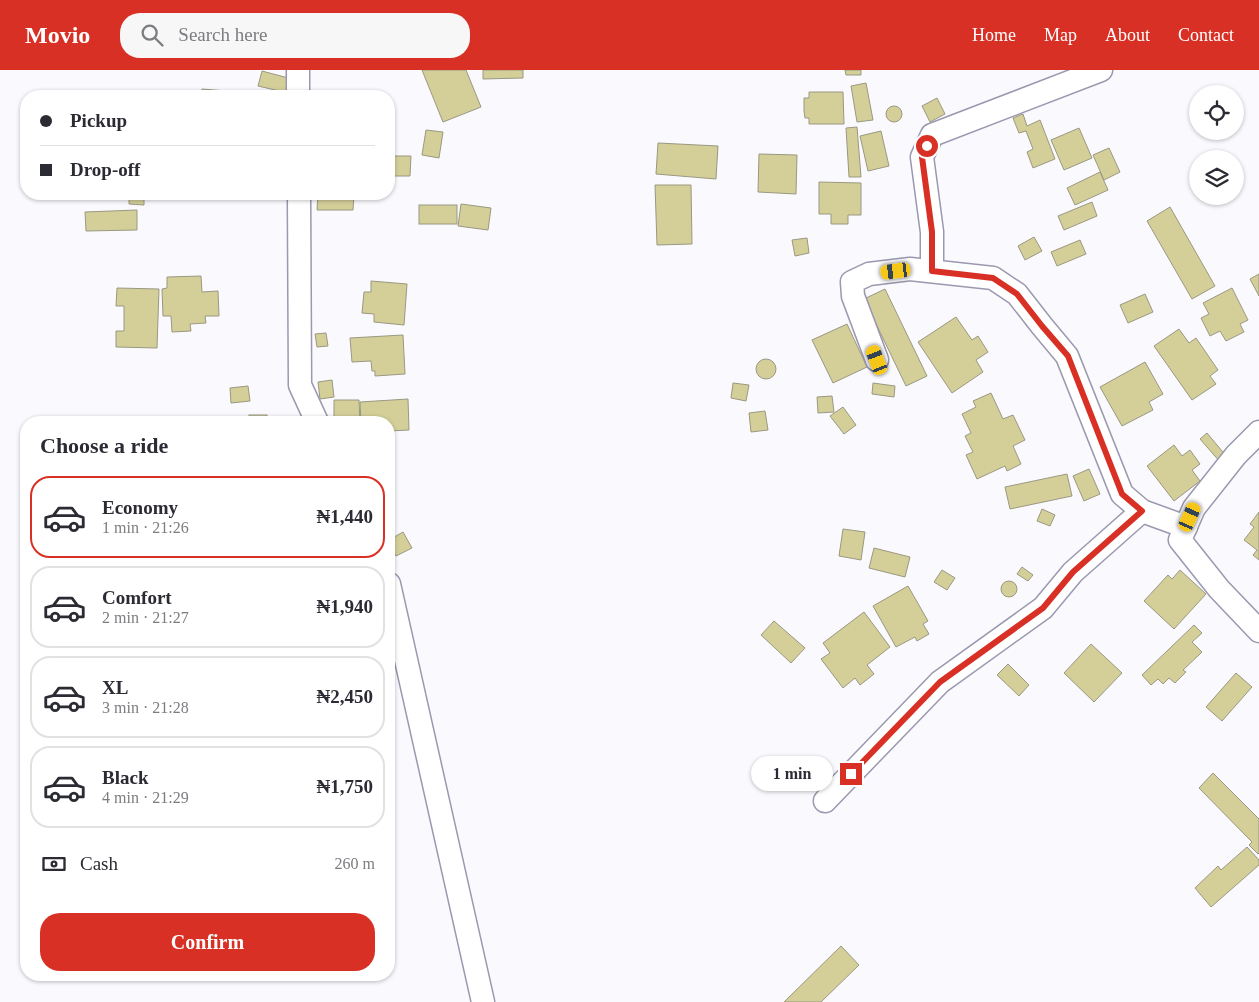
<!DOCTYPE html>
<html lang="en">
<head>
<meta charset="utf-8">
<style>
  :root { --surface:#fff; --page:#f7f7f7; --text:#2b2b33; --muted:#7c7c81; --line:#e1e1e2; --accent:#d93025 }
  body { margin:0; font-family:"Times New Roman",serif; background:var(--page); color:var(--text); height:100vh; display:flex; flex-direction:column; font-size:19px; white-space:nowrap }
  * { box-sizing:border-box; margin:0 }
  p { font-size:16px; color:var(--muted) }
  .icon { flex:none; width:28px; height:28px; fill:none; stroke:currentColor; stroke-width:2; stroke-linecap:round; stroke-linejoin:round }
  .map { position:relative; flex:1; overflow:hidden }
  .sheet { position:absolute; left:20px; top:346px; width:375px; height:565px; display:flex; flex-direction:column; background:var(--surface); border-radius:20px; box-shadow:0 1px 4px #0004 }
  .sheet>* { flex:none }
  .banner { position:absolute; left:20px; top:20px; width:375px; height:110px; border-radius:20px; box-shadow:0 1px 4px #0004; display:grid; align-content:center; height:110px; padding:0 20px; background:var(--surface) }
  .fabs { position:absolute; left:1189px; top:15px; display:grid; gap:10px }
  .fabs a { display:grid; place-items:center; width:55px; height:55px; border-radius:50%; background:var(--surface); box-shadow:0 1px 4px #0004; font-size:25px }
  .end { position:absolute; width:22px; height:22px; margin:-11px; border:6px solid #d93025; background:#fff; box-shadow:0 0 0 2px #fff }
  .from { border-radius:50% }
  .bubble { position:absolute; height:35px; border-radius:18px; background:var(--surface); box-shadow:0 1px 4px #0004; font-size:16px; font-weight:700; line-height:35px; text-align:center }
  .car { position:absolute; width:15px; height:30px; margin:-15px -8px; border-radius:6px; box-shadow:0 0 4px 1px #0007; background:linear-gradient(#f5c518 24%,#345 0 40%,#f5c518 0 76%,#345 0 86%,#f5c518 0) }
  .banner b { display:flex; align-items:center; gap:18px; height:48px; font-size:19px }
  .banner b+b { border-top:1px solid var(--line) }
  .banner i { width:12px; height:12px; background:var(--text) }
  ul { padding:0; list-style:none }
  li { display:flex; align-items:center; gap:15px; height:82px; margin:0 10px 8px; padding:0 10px; border:2px solid var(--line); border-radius:20px }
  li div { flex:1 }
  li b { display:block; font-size:19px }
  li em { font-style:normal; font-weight:700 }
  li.active { border-color:var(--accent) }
  li>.icon { width:45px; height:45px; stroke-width:1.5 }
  h2 { padding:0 20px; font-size:22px; line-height:60px }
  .pay { display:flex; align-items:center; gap:12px; height:55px; padding:0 20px; font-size:19px }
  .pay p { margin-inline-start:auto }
  .primary-button { display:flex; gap:10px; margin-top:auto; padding:10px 20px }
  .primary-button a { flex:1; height:58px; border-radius:20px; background:var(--accent); color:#fff; font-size:20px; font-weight:700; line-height:58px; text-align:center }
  header { display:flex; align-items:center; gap:30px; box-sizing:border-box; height:70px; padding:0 25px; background:var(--accent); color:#fff }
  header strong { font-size:24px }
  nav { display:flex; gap:28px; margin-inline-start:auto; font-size:18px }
  .search { width:350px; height:45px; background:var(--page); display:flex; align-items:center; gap:12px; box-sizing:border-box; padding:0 18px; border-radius:20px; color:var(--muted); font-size:19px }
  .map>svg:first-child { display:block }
</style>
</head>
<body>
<header>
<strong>Movio</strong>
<div class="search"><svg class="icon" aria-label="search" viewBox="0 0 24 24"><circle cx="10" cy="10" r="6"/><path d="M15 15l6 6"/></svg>Search here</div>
<nav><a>Home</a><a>Map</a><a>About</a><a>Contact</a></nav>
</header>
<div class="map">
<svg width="1259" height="932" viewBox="0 0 1259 932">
  <rect width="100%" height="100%" fill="#faf9fe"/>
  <g fill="#d4cf99" stroke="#9a9881">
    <path d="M422,0h44l15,37 -38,15z"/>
    <path d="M483,0h40v8l-40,1z"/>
    <path d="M845,0h16v5h-15z"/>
    <path d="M262,1l30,8 -4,14 -30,-7z"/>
    <path d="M866,13l7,37 -16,2 -6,-36z"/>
    <path d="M202,19l37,3 -1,4h-37z"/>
    <path d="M809,22h34l1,32h-35v-6h-4l-1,-7v-13h5z"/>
    <path d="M937,28l8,16 -15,8 -8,-16z"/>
    <circle cx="894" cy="44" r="8"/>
    <path d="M1023,44l4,12 13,-6 15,39 -22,9 -6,-16 6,-3 -7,-18 -7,2 -6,-15z"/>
    <path d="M857,57l4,50h-12l-3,-49z"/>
    <path d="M1079,58l13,30 -28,12 -13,-30z"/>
    <path d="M426,60l17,2 -4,26 -17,-3z"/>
    <path d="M881,61l8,35 -21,5 -8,-35z"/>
    <path d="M658,73l60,3 -2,33 -60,-5z"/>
    <path d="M1109,78l11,24 -16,8 -11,-25z"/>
    <path d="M759,84l38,1 -1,39 -38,-2z"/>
    <path d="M389,86h22l-1,20h-21z"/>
    <path d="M1100,102l8,18 -33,15 -8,-17z"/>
    <path d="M819,112l42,1v32h-13v9h-17v-10h-12z"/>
    <path d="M655,115h36l1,59 -35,1z"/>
    <path d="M129,124h15v11l-15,-1z"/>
    <path d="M318,124h36l-1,16h-36z"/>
    <path d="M1092,132l5,14 -33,14 -6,-14z"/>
    <path d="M461,134l30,4 -3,22 -30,-4z"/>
    <rect x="419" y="135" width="38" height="19"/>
    <path d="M1170,137l45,79 -23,13 -45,-78z"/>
    <path d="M137,140v20l-51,1 -1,-19z"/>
    <path d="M1034,167l8,14 -17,9 -7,-14z"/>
    <path d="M807,168l2,15 -14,3 -3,-16z"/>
    <path d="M1080,170l6,14 -29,12 -6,-14z"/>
    <path d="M1259,204v22l-9,-17z"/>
    <path d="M201,206l1,16 16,-1 1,25h-14l1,7 -16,1 1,7 -19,1 -1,-16h-8l-1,-27 5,-1v-11z"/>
    <path d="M371,211l36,3 -3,41 -30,-3v-8l-12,-1 2,-21h7z"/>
    <path d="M117,218l42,1 -2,59 -41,-1v-16h8v-25h-8z"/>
    <path d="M1232,218l16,32 -8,4 4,8 -18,9 -6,-10 -10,5 -9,-18 8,-4 -6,-11z"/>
    <path d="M885,219l42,87 -21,10 -42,-87z"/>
    <path d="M1145,224l8,18 -25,11 -8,-18z"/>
    <path d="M956,247l16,23 6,-4 10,16 -12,8 7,12 -31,21 -34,-51z"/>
    <path d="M847,254l20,43 -34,16 -21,-43z"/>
    <path d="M1179,259l10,14 7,-5 22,32 -8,6 6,8 -24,16 -38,-54z"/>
    <path d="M326,263l2,13 -11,1 -2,-13z"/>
    <path d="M403,265l2,39 -30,2v-5h-3l-1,-10 -19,1 -2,-24z"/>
    <circle cx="766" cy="299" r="10"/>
    <path d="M1145,292l18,32 -14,8 4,8 -31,16 -22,-39z"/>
    <path d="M332,310l2,17 -14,2 -2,-17z"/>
    <path d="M733,313l16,2 -3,16 -15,-3z"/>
    <path d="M873,313l22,3 -1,11 -22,-3z"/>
    <path d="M248,316l2,15 -19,2 -1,-15z"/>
    <path d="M991,323l12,26 10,-4 12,25 -12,6 8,18 -14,7 -2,-5 -28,13 -11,-24 7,-3 -8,-16 6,-3 -9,-19 14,-7 -3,-6z"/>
    <path d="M832,326l2,16 -16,1 -1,-16z"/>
    <path d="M408,329l1,31 -20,1v-9h-28l-1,-20z"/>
    <path d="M334,330h25l1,22h-26z"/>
    <path d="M843,337l13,18 -12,9 -14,-18z"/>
    <path d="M765,341l3,19 -17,2 -2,-19z"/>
    <rect x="249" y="345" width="18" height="7"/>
    <path d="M1207,363l20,24 -6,6 -21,-24z"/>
    <path d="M1174,375l8,11 8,-6 10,14 -8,6 8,11 -26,20 -27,-35z"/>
    <path d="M1089,399l11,25 -16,7 -11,-25z"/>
    <path d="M1067,404l5,22 -62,13 -5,-22z"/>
    <path d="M1042,439l13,6 -5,11 -13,-5z"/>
    <path d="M1259,442v48l-6,-5 4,-5 -13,-10 10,-13 -4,-3z"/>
    <path d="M843,459l22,3 -4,28 -22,-4z"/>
    <path d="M403,462l9,16 -16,8 -7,-13v-3z"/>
    <path d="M874,478l36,9 -5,20 -36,-9z"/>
    <path d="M1022,497l11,8 -5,6 -11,-7z"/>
    <path d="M942,500l13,8 -8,12 -13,-8z"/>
    <path d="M1180,500l26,24 -32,35 -30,-28 24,-26 4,4z"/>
    <circle cx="1009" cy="519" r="8"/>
    <path d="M908,516l20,35 -5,3 6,10 -12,7 -2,-4 -19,10 -23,-41z"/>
    <path d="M864,542l26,35 -23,18 7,9 -14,11 -5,-7 -12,10 -22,-29 9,-6 -7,-10z"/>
    <path d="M774,551l31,27 -14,15 -30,-28z"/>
    <path d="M1194,555l8,8 -10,9 10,10 -19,18 3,2 -11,11 -6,-5 -6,6 -5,-5 -7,6 -9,-10z"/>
    <path d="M1091,574l31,29 -28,29 -30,-29z"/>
    <path d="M1008,594l21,21 -10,11 -22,-21z"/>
    <path d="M1236,603l16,14 -30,34 -16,-14z"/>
    <path d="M1213,703l46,46v34l-1,1 -9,-9 3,-3 -53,-54z"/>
    <path d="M1247,777l12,13v5l-48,42 -16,-19 23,-22 3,4z"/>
    <path d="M841,876l18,19 -38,37h-37z"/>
  </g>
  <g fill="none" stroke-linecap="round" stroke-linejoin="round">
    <g stroke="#9b98af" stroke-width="25">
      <g id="street">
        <path d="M298,0v26"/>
        <path d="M299,124l1,191 17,37"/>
        <path d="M932,201v-39l-10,-75 10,-22 169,-65"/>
        <path d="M877,290l-24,-64 -1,-14 17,-8 41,-5 83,9 24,16 25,32 25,30 55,138 20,17 44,16"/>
        <path d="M1259,362l-23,23 -42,53 -14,32 39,49 40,42"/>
        <path d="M389,514l94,418"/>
        <path d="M825,731l115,-119 103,-74 30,-36 69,-61"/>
      </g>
    </g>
    <use href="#street" stroke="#fff" stroke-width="22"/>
  </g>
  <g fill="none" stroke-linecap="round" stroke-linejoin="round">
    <path stroke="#d93025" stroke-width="6" d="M851,704l89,-92 103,-74 30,-36 69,-61 -20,-17 -54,-138 -26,-30 -25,-32 -24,-16 -61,-7v-39l-10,-75 5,-11"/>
  </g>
</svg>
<div class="fabs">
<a><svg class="icon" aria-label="locate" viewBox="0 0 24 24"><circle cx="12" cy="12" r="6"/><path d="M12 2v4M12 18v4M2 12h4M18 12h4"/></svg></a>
<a><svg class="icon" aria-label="layers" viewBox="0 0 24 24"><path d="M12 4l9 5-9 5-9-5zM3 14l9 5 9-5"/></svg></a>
</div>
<i class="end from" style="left:927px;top:76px"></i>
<i class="end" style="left:851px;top:704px"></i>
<div class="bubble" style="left:751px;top:686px;width:82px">1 min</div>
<i class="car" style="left:896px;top:201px;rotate:263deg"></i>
<i class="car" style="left:877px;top:290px;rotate:339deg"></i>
<i class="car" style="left:1190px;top:447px;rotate:24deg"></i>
<div class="banner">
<b><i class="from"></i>Pickup</b>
<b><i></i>Drop-off</b>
</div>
<section class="sheet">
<h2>Choose a ride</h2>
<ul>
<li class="active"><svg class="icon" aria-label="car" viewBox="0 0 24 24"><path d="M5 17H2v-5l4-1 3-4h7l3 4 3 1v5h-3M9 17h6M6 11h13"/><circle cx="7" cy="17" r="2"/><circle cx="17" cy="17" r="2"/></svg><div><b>Economy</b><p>1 min · 21:26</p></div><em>₦1,440</em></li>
<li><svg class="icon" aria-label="car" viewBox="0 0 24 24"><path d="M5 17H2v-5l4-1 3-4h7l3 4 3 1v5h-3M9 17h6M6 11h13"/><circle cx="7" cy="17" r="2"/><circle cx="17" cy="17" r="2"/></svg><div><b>Comfort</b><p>2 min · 21:27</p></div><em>₦1,940</em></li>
<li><svg class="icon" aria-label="car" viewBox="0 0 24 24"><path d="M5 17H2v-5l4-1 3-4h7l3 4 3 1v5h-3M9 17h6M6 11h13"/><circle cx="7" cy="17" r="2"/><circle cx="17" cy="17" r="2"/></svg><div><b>XL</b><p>3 min · 21:28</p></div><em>₦2,450</em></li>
<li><svg class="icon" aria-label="car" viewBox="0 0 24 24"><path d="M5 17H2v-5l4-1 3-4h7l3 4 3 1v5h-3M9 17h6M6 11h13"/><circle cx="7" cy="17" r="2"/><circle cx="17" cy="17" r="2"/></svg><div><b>Black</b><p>4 min · 21:29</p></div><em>₦1,750</em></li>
</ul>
<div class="pay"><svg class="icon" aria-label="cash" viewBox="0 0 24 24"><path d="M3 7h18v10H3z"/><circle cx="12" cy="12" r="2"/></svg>Cash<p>260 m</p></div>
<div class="primary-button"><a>Confirm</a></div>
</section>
</div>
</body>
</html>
